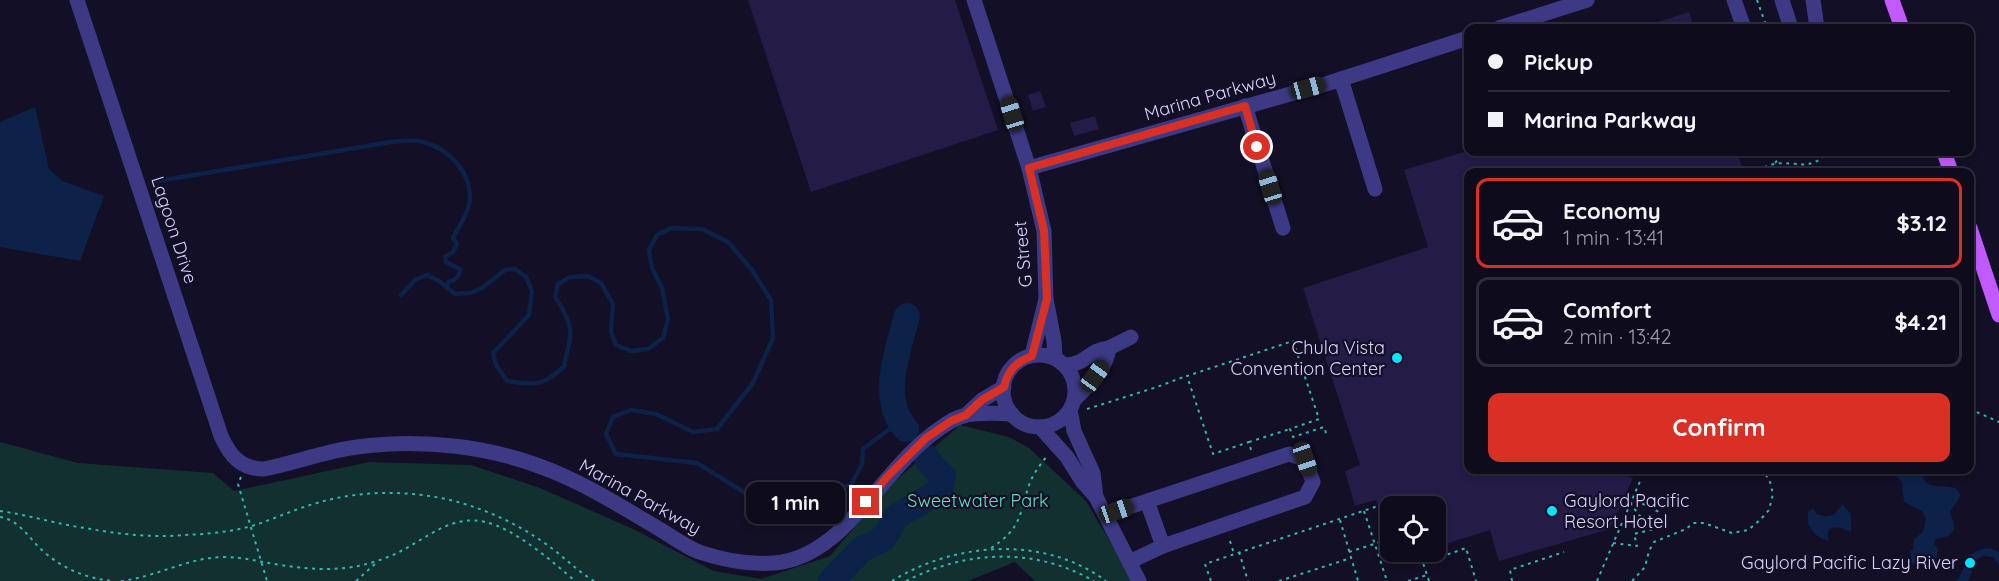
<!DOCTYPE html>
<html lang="en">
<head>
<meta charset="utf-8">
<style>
  :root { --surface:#0e0b1c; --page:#171425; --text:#f1f3f6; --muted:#9b9ba3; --line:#2e2b3b; --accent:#d93025 }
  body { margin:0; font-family:Quicksand,sans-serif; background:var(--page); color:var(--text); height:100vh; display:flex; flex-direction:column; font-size:22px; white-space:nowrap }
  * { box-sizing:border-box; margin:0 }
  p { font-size:20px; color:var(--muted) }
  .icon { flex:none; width:33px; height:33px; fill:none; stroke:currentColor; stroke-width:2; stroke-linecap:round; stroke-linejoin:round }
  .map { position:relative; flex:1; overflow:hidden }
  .details { position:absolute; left:1464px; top:168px; width:510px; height:306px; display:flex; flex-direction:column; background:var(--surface); border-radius:12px; box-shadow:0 3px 9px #0003,0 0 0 2px var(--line) }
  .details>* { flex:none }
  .banner { position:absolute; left:1464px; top:24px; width:510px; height:132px; border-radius:12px; box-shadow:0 3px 9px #0003,0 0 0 2px var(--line); display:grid; align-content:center; height:132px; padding:0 24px; background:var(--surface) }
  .fabs { position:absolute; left:1380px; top:496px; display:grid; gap:12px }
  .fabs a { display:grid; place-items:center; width:66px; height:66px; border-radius:12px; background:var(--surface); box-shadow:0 3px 9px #0003,0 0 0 2px var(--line); font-size:30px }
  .end { position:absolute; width:27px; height:27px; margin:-14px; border:8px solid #d93025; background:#fff; box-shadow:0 0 0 3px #fff }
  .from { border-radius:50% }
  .bubble { position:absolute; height:42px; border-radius:12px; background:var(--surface); box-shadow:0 3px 9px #0003,0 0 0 2px var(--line); font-size:20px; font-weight:700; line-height:42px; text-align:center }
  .car { position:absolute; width:18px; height:36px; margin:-18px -9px; border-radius:8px; box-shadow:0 0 4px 2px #0007; background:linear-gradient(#222 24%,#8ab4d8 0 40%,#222 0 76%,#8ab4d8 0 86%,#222 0) }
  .banner b { display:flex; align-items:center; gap:21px; height:57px; font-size:22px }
  .banner b+b { border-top:2px solid var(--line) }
  .banner i { width:15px; height:15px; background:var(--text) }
  ul { padding:10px 0 0; list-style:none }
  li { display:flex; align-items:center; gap:18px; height:90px; margin:0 12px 9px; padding:0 12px; border:3px solid var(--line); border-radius:12px }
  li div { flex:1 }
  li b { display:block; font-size:22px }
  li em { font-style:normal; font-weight:700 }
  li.active { border-color:var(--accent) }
  li>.icon { width:54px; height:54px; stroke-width:1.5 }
  .action { display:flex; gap:12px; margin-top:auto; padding:12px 24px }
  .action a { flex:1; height:69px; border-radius:12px; background:var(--accent); color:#fff; font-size:24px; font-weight:700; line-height:69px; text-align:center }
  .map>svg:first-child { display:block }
</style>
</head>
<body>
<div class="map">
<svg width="1999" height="581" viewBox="0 0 1999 581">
  <rect width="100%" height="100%" fill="#130f26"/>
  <path fill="#12302f" d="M960,425l49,12 20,11 57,53 48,80h-99l-20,-19 -47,19h-968v-139l78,21 135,10 21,18 135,-29 102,3 69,23 93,41 81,42 47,8 69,-23 59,-70z"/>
  <g fill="#0c2248">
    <path d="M35,107l14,62 13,12 42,15 -24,65 -80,-14v-125z"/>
    <path d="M1893,470h27c6,22 19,14 36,18l4,6c-1,8 -7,11 -10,18l4,12v6l-5,6 -13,3 -2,5 4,5 -3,17 -23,-2 -2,-13 3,-1 1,-11 9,-7 3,-13 -4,-8 -18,-9 -2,-19z"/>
    <path d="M1842,504l9,10v18c-10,-5 -28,-10 -22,9l-7,-2 -7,-5 -7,-10v-12l5,-4 4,6c13,5 19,1 25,-10z"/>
    <path d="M1990,548l9,4v13l-6,-8 -10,-1 -6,3 -9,22h-12l3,-3c9,-18 8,-28 31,-30z"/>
  </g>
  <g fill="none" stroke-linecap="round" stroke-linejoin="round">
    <g stroke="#0c2248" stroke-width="4.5">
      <path d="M152,182l239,-40c11,-1 21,-3 32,0 24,6 46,28 47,53 1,16 -11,30 -17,43l4,6 -4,8 -8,5 1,5 14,7c-1,7 -3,11 -10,12l-4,5"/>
      <path d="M401,295l14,-15 12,-5 12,6 16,13 15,-1 12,-5 23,-18 10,-1 11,8 6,14 -3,24 -36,38 3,12 11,16c30,4 33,6 57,-14 1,-9 5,-19 6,-29 2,-13 -7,-30 -15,-41l3,-13 12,-7 18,-1 13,7 12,21 -2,27 5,14 15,6 17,-2 15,-11 5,-19 -6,-31 -10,-20 -3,-18 8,-15 15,-7 30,1 26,13 24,28 19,30 2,38 -20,45 -36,46 -24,3 -37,-18 -25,-4 -18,7 -7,17 10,20 81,9 82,51 19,-1 15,-6 9,-14 29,-8 11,-21 1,-15 36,-27"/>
    </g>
    <g stroke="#0c2248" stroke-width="26">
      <path d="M906,429c-27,-29 -8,-80 1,-113"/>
      <path d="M831,581l31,-32 21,-10 14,-23 43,-25 3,-15 -10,-9 -7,-10"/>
    </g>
  </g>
  <g fill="#241b47">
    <path d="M748,0h207l43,130 -187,62z"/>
    <path d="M1689,12l5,16h-49v-2z"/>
    <path d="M1040,91l6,16 -13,4 -5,-16z"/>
    <path d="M1095,116l4,13 -25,7 -4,-13z"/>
    <path d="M1464,152h273l7,20h-276v298h143l22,8 -23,51 -111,32 -9,-31 -54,17v-40h-46l-1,30 -13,-37 -21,6 -10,-35 15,-6 -57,-177 125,-41 -24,-77z"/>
  </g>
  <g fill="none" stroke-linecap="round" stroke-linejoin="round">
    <g stroke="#2fb8b0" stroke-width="2" stroke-dasharray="3 4.5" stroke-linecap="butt">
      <path d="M1757,0l10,28"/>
      <path d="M1775,163l6,-7"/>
      <path d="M1750,172c8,-2 16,-6 24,-8 21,-4 35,9 54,-12"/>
      <path d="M1087,409l70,-22 29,-11"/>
      <path d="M1970,409l29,13"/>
      <path d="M1249,442l41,-13"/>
      <path d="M1251,450l-2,-8 -36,12 -26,-78 106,-35 26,78 -29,10 3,8 31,-10 3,9"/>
      <path d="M241,477l-3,7 29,97"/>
      <path d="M0,511c29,4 56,13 85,17 32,6 67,10 100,7 22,-1 45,-3 67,-9 22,-7 43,-17 65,-23 50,-15 108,-13 157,4 29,10 57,25 80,43 14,11 25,22 40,31"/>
      <path d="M1364,511l23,70"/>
      <path d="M0,517c20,3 30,23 44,35 20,17 43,27 70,29"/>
      <path d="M1340,520l18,61"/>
      <path d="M1230,541l4,13"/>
      <path d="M1613,543l24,3 -3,-12 20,-5 -15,-14 -8,-11 1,-3 11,3 18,9"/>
      <path d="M991,548c30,-19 28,-32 38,-63 4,-11 11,-20 18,-29"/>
      <path d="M1239,552l9,29"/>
      <path d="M1349,552l41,-13"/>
      <path d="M121,581c35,-4 66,-23 101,-24 23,0 37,5 59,8 25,4 52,6 77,1 14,-3 30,-8 43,-15 26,-13 51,-37 84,-29 29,6 68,40 90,59"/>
      <path d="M356,581l21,-19"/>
      <path d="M892,581c63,-39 152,-46 214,0"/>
      <path d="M906,581c61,-31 128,-34 188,0"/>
      <path d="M1211,581l-6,-17 173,-58"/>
      <path d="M1279,581l72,-23"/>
      <path d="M1408,581l19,-6"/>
      <path d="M1429,581l-6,-18 43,-15 10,33"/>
      <path d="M1512,581l-2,-11 54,-18"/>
      <path d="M1597,581l44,-102"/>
      <path d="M1632,581l13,-14 4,-16 5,-9 32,-13 7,-6h11l28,10 16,-3 12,-10 9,-10 4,-16 -3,-12 -7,-12"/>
    </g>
    <g stroke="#3d3a85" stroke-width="15">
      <path d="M77,0l144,436c9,20 20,33 43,33 31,-6 61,-18 93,-22 64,-9 135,-1 195,24 37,15 70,36 104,56 14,8 28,19 43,25 24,8 49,13 75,11 71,-5 108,-96 165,-134 8,-6 17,-12 28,-14 14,-3 30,-2 45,-1"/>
      <path d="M974,0l55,168 15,63 2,68"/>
      <path d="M1734,0l10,28"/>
      <path d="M1782,0l9,28"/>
      <path d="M1813,0l4,28"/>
      <path d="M1499,28l88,-28"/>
      <path d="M1341,79l34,110"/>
      <path d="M1245,106l38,122"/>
      <path d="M1029,168l300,-85 139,-45"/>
      <path d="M1109,348l22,-11"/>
      <path d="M1032,355l14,-56 8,42 1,17"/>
      <circle cx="1039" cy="391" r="36"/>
      <path d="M1065,365c21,0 23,-15 44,-17 -2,20 -20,37 -34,51"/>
      <path d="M1070,410l4,21 19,42 3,24"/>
      <path d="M966,415l16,-15 22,-13"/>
      <path d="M1040,427l27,30 15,24 14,16 43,84"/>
      <path d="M1147,501l16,45"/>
      <path d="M1105,515l184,-61 16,5 8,23 -8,15 -142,49 -34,16"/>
    </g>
    <g stroke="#c25bff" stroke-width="15">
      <path d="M1892,0l10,28"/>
      <path d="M1944,152l7,20"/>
      <path d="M1970,228l29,87"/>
    </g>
  </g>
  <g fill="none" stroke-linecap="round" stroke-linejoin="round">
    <path stroke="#d93025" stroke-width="8" d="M866,502l22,-26 38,-38 25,-17 15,-6 16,-15 22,-13c4,-17 12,-25 28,-31l15,-57 -3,-68 -15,-63 216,-62 12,41"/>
  </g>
  <g fill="#00e5ff" stroke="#130f26" stroke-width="2">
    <circle cx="1397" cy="358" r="6"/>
    <circle cx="1552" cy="511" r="6"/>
    <circle cx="1970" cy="563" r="6"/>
  </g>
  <g text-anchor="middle" stroke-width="4.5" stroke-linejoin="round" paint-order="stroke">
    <g font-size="18" fill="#d9d4ff" stroke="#130f26">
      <text transform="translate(1210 96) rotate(-16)" y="6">Marina Parkway</text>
      <text transform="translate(174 230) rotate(72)" y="6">Lagoon Drive</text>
      <text transform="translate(1023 254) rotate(-95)" y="6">G Street</text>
      <text transform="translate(640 497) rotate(29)" y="6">Marina Parkway</text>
    </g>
    <g font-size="18" fill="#d9d4ff" stroke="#130f26" text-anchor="end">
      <text x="1385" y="354">Chula Vista<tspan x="1385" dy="21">Convention Center</tspan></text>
      <text x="1564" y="507" text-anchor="start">Gaylord Pacific<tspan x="1564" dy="21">Resort Hotel</tspan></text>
      <text x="1958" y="569">Gaylord Pacific Lazy River</text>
    </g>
    <g font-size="18" fill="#5fe0c0" stroke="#130f26">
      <text x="978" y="507">Sweetwater Park</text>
    </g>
  </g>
</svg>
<div class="fabs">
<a><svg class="icon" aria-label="locate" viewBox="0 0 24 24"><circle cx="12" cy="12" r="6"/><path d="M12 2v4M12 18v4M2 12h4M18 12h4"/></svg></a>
</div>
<i class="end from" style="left:1257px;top:147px"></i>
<i class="end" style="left:866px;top:502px"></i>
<div class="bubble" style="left:746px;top:482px;width:99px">1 min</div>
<i class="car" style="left:1308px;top:88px;rotate:75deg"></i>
<i class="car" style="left:1012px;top:114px;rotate:343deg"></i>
<i class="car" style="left:1270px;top:187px;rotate:343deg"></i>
<i class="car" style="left:1095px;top:376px;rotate:36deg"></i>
<i class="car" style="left:1305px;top:459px;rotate:161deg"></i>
<i class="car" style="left:1116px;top:511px;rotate:71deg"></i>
<div class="banner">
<b><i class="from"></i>Pickup</b>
<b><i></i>Marina Parkway</b>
</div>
<section class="details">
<ul>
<li class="active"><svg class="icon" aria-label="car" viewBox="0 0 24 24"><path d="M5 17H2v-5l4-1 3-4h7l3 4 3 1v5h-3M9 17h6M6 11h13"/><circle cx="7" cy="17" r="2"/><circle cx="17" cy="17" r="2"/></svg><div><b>Economy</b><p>1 min · 13:41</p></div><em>$3.12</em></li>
<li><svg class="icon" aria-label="car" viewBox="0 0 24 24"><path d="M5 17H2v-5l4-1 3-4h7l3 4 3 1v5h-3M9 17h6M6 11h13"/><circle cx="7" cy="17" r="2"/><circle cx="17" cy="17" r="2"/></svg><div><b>Comfort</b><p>2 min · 13:42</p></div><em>$4.21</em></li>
</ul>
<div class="action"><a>Confirm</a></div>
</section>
</div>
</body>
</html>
